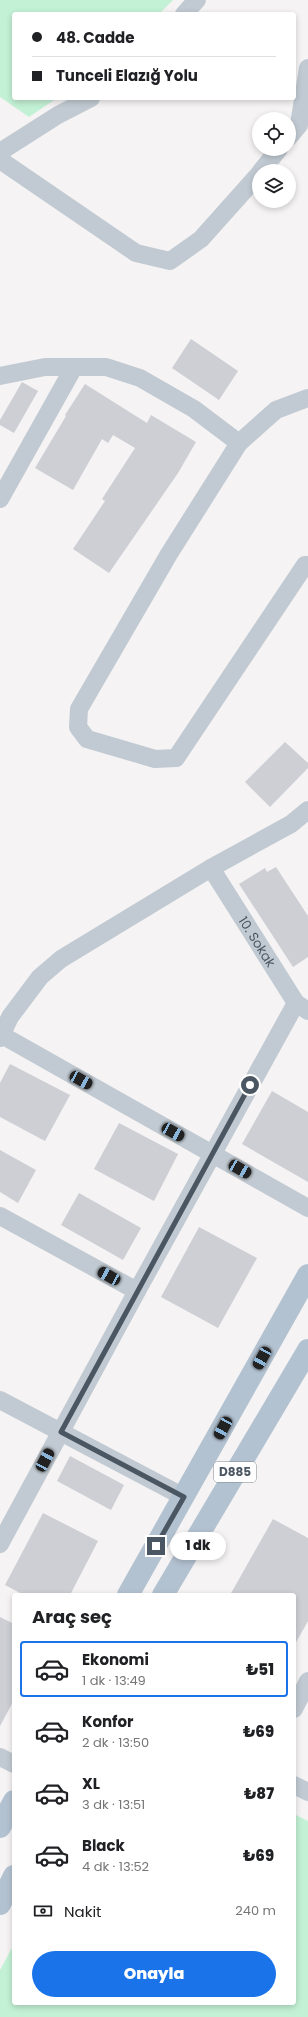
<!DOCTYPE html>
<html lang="tr">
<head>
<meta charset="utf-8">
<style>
  :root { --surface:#fff; --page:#f2f2f2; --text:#202124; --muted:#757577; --line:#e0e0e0; --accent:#1a73e8 }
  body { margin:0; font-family:Poppins,sans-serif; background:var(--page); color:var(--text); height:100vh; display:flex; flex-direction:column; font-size:15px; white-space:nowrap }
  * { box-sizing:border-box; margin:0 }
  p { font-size:13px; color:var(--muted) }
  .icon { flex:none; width:22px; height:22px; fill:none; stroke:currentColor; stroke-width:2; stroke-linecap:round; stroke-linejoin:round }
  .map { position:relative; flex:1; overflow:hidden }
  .side { position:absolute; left:12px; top:1593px; width:284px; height:412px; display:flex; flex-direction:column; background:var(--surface); border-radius:4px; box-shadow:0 2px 6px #0003 }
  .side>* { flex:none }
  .hud { position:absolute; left:12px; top:12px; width:284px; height:88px; border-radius:4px; box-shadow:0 2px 6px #0003; display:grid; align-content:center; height:88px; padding:0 20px; background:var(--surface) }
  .tools { position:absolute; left:252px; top:112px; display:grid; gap:8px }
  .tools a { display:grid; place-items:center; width:44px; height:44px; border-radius:50%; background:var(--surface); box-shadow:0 2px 6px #0003; font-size:20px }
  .end { position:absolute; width:18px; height:18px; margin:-9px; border:5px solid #4a5661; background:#fff; box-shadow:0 0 0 2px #fff }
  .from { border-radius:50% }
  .bubble { position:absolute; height:28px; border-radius:14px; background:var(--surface); box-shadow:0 2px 6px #0003; font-size:13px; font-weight:800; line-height:28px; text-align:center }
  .car { position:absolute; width:12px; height:24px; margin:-12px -6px; border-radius:5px; box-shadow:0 0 3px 1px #0007; background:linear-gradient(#222 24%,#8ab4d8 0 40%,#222 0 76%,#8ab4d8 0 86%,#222 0) }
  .hud b { display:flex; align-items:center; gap:14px; height:38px; font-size:15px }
  .hud b+b { border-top:1px solid var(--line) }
  .hud i { width:10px; height:10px; background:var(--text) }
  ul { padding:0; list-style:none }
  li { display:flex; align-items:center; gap:12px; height:56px; margin:0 8px 6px; padding:0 12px; border:2px solid transparent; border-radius:4px }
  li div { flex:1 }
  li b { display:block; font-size:15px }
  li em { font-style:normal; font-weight:800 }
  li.current { border-color:var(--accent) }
  li>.icon { width:36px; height:36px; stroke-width:1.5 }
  h2 { padding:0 20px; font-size:18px; line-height:48px }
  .pay { display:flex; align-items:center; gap:10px; height:44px; padding:0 20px; font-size:15px }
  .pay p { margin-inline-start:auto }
  .action { display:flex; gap:8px; margin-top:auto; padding:8px 20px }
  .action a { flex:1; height:46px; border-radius:24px; background:var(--accent); color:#fff; font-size:16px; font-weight:800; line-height:46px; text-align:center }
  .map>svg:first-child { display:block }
</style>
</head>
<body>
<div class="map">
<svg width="308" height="2017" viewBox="0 0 308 2017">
  <rect width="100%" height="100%" fill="#f5f3f3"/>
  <g fill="#c3f1d5">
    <path d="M0,0h173l-14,14h-145v84h43l-28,19 -29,-20z"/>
    <path d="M294,1814l14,7v196h-308v-47l14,-26v59h280z"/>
  </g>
  <g fill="#cdcfd5">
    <path d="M191,339l47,32 -19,29 -47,-32z"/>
    <path d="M22,382l16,9 -24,42 -14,-8v-5z"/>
    <path d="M85,384l62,39 4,-8 45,27 -18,31 -69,100 -36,-24 32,-48 -3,-2 33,-51 -22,-13 -5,8 -6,-4 -29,51 -38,-22 31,-52 -1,-1z"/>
    <path d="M285,742l23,21v5l-38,39 -25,-25z"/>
    <path d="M276,867l32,49v41l-15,10 -54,-83 26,-16 2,4z"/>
    <path d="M10,1064l60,31 -25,46 -45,-24v-34z"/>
    <path d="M272,1091l36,21v70l-66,-38z"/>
    <path d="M119,1123l59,31 -24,47 -60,-32z"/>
    <path d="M0,1150l36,20 -18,33 -18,-11z"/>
    <path d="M79,1193l62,35 -18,32 -62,-35z"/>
    <path d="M199,1227l58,31 -39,70 -57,-31z"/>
    <path d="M70,1456l54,29 -13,25 -54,-29z"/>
    <path d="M43,1513l55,28 -28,54h-46l-19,-10z"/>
    <path d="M273,1519l35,19v83l-14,25v-51h-64z"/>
    <path d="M0,1617l14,7v76l-14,26z"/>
  </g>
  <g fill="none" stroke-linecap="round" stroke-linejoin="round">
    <g stroke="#c1cad2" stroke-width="18">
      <path d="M184,14l13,-14"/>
      <path d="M289,137l10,-12 9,-57"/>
      <path d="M0,152l58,-37 33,-17"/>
      <path d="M0,160l136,93 34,8 31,-22 58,-65"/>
      <path d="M261,171l18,-22"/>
      <path d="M0,376l45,-9h61l34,11 54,31 45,34"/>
      <path d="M308,398l-32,12 -37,33 -70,111 -90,155 -1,18 9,12 68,20 21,-1 129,-193h3"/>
      <path d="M0,499l74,-132"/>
      <path id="s1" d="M211,868l85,135 12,8"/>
      <path d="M0,1034l308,174"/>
      <path d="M0,1038l10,-21 30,-40 21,-18 150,-91 80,-44 17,-14"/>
      <path d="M0,1216l137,75"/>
      <path d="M0,1400l184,97"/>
      <path d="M0,1544l137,-253 159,-288"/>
      <path d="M294,1709l14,-28"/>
      <path d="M0,1757l14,7"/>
      <path d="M294,1785l14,7"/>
    </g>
    <g stroke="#b3c2d1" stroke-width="22">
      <path d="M128,1595l180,-320"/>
      <path d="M163,1595l145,-245"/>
      <path d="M0,1827l14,-26"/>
      <path d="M0,1904l14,-28"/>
    </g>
  </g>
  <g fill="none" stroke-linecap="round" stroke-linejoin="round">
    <path stroke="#4a5661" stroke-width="5" d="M156,1546l28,-49 -123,-65 189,-347"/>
  </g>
  <g text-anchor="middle" stroke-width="3" stroke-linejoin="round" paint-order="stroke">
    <rect fill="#fff" stroke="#808990" stroke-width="1" x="214" y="1462" width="42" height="20" rx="3"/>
    <g font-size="12" font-weight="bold" fill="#4a5661">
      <text x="235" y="1476">D885</text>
    </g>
    <g font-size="13" fill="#4a5661" stroke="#fff">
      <text dy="5" stroke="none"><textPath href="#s1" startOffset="87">10. Sokak</textPath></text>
    </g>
  </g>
</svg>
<div class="tools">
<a><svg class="icon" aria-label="locate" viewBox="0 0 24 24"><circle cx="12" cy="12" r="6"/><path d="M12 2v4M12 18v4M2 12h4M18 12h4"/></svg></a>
<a><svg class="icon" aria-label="layers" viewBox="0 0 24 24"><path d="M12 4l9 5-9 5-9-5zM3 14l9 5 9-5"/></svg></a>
</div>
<i class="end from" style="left:250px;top:1085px"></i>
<i class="end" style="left:156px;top:1546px"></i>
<div class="bubble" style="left:170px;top:1532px;width:56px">1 dk</div>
<i class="car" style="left:81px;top:1080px;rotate:119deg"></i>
<i class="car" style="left:173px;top:1132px;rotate:119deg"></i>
<i class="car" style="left:240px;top:1169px;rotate:120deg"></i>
<i class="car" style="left:109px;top:1276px;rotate:299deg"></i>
<i class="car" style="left:262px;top:1358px;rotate:209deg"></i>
<i class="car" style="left:223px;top:1428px;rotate:209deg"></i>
<i class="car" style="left:45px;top:1460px;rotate:28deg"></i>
<div class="hud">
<b><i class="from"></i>48. Cadde</b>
<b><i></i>Tunceli Elazığ Yolu</b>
</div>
<section class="side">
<h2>Araç seç</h2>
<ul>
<li class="current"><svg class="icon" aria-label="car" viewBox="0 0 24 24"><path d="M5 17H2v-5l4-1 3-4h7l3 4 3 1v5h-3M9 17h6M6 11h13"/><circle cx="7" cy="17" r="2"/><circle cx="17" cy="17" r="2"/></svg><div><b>Ekonomi</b><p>1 dk · 13:49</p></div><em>₺51</em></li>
<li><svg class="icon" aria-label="car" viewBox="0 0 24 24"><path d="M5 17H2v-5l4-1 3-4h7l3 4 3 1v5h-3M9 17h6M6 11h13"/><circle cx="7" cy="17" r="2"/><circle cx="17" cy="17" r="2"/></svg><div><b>Konfor</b><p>2 dk · 13:50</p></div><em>₺69</em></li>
<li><svg class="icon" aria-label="car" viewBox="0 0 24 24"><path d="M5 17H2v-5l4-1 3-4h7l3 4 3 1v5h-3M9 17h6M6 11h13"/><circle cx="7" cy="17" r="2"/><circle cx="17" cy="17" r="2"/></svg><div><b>XL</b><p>3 dk · 13:51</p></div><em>₺87</em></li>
<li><svg class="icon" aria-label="car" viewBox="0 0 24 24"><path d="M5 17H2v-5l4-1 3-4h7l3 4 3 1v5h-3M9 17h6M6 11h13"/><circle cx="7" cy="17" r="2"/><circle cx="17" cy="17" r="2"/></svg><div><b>Black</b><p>4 dk · 13:52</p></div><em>₺69</em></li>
</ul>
<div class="pay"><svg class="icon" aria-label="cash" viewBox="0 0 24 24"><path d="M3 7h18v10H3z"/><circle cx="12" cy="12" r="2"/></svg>Nakit<p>240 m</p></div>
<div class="action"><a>Onayla</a></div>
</section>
</div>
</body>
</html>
